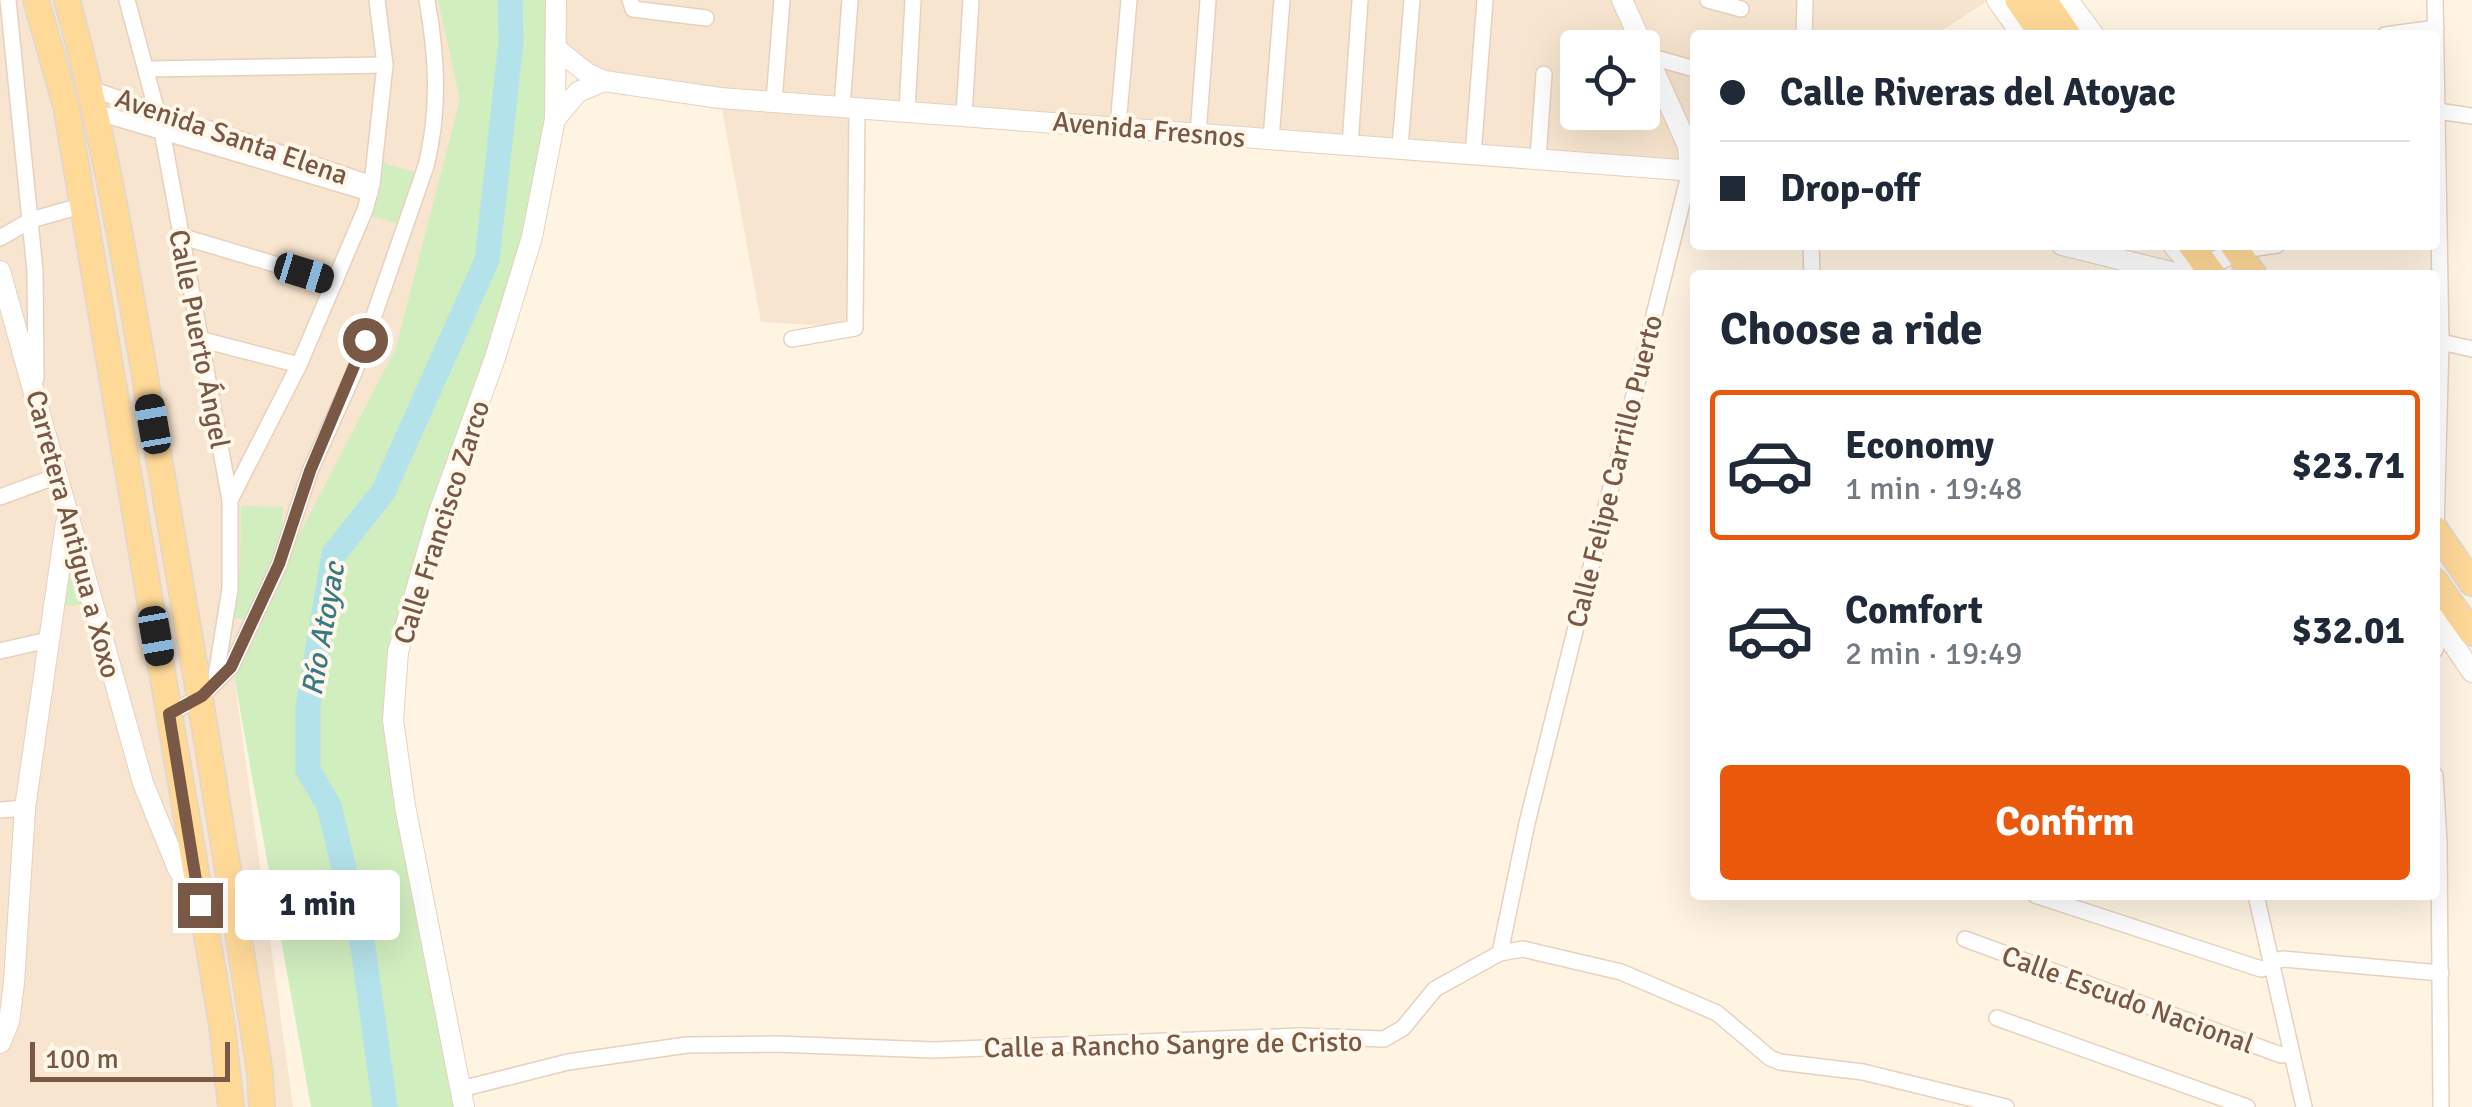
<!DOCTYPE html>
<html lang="en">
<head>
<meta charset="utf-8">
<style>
  :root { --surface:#fff; --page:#f2f2f3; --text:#1f2937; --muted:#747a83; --line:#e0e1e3; --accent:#ea580c }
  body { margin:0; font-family:Signika,sans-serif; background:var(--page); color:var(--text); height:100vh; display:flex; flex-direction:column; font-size:38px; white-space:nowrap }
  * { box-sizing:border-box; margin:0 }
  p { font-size:32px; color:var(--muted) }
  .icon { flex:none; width:55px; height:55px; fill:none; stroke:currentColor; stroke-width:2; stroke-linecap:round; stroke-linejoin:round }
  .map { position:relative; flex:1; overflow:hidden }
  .panel { position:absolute; left:1690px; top:270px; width:750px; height:630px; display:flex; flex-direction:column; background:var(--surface); border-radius:10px; box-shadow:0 10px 40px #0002 }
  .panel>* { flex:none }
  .top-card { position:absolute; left:1690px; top:30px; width:750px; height:220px; border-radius:10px; box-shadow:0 10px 40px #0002; display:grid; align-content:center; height:220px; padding:0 30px; background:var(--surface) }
  .buttons { position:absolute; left:1560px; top:30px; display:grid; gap:20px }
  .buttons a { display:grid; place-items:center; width:100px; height:100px; border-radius:10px; background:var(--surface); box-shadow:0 10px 40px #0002; font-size:50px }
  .scale { position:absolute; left:30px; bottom:25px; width:200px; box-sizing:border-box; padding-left:10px; border:5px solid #795845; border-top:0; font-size:28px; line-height:35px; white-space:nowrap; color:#795845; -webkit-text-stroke:8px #fff7ea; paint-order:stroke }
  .end { position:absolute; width:45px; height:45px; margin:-22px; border:12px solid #795845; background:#fff; box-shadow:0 0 0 5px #fff }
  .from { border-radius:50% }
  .bubble { position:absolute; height:70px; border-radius:10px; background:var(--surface); box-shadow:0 10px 40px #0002; font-size:32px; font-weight:700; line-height:70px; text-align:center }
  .car { position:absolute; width:30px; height:60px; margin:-30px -15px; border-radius:12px; box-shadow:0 0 8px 2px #0007; background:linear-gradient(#222 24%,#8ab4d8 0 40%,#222 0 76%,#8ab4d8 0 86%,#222 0) }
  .top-card b { display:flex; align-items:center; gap:35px; height:95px; font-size:38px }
  .top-card b+b { border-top:2px solid var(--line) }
  .top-card i { width:25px; height:25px; background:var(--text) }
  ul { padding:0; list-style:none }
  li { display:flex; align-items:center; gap:30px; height:150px; margin:0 20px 15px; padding:0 10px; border:5px solid transparent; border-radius:10px }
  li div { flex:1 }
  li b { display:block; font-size:38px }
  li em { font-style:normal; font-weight:700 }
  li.selected { border-color:var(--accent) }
  li>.icon { width:90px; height:90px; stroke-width:1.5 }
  h2 { padding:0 30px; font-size:45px; line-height:120px }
  .button { display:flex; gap:20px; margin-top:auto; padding:20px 30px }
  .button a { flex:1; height:115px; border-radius:10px; background:var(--accent); color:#fff; font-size:40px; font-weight:700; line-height:115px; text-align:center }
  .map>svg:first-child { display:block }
</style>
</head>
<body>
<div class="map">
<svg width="2472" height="1107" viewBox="0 0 2472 1107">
  <rect width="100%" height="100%" fill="#fff4e2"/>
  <g fill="#f7e5cf" fill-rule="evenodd">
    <path d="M0,0h452l14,90 -53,254 -181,318 61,445h-293z"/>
    <path d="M554,0h1435l-54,35h-240v129l-834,-59 -8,222 -92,-5 -41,-224 -143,-15zM1578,48h64v64h-64z"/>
  </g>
  <g fill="#d1eebf">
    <path d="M438,0h116l4,50 -26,187 -116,346 -23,137 65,387h-147l-79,-443 164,-316 64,-249z"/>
    <path d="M382,163l36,10 -15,52 -36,-10z"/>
    <path d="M67,505l30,98 -48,4z"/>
    <path d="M241,506l42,1 -4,58 -29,56 -18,-4 8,-52z"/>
  </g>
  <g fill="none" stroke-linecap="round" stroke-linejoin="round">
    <path stroke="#b4e2ea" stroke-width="25" d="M385,1107l-22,-160 -34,-141 -21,-36v-63l26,-153 49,-62 104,-232 24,-219 -1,-41"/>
    <g stroke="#e6d1be" stroke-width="18">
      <g id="minor">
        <path d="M8,0l27,271 1,107"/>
        <path d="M127,0l35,131 68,369v89l-15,93"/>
        <path d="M630,0l3,9 73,9"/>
        <path d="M1708,0l33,9"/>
        <path d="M2435,0l6,342 -5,188"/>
        <path d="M1804,35l1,-35"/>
        <path d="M2385,35l51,-7"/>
        <path d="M1648,56l47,13"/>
        <path d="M146,69l239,-4"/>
        <path d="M91,89l281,95"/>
        <path d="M774,101l8,-101"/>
        <path d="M842,107l8,-107"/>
        <path d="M907,111l6,-111"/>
        <path d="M2438,111l34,5"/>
        <path d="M96,112l274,81"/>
        <path d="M964,115l7,-115"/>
        <path d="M1118,126l11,-126"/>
        <path d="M1198,134l10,-134"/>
        <path d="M1271,139l11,-139"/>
        <path d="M1350,145l10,-145"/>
        <path d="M1400,147l12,-147"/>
        <path d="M1473,155l12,-155"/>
        <path d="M1538,159l6,-85"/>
        <path d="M180,236l155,46"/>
        <path d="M0,238l31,-18 53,-15"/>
        <path d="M1811,245l1,30"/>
        <path d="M2237,251l40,-6"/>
        <path d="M199,339l100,26"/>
        <path d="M792,339l63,-11 2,-219"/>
        <path d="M2441,342l31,7"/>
        <path d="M0,497l57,-21"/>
        <path d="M230,500l69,-135 66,-155 7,-26 13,-119 -8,-65"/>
        <path d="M2435,650l7,-21"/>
        <path d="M0,651l48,-11"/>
        <path d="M169,714l33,-18 29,-29 48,-102 31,-94 44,-98 72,-207c14,-57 11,-109 1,-166"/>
        <path d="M2435,775l4,67 2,265"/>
        <path d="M0,810l25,-2"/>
        <path d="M2035,895l226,74 12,-3"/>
        <path d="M2256,895l48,212"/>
        <path d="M1965,939l316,116 11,-1"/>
        <path d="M1500,953l27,-130 163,-652"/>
        <path d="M2272,961l12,-2 157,14"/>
        <path d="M1997,1018l250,89"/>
        <path d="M461,1089l107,-27 119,-17 89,-1 158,6 366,-14 84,3 19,-11 32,-39 65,-36 23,-4 98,23 96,41 53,45 10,4 83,10 143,35"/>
      </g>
    </g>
    <g stroke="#e6d1be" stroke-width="22">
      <g id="tertiary">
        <path d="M1622,0l66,146 2,25"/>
        <path d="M1997,0l25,35"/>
        <path d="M2068,0l26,35"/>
        <path d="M558,50l29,23 17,8 116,17 975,73"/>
        <path d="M556,118l22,-26 26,-11"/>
        <path d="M2062,245l113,28 31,-7 31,-15"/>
        <path d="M2173,245l25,30"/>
        <path d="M0,271l143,512 35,86 20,32"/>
        <path d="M2435,617l37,55"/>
        <path d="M0,1043l9,-21 5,-39 11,-175 41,-285"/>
        <path d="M464,1107l-59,-301 -12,-86 5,-68 40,-137 57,-157 37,-121 23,-118 1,-119"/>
      </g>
    </g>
    <g stroke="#dfd7d2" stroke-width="28">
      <g id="primary">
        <path d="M36,0l30,106 156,919 9,82"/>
        <path d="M67,0c41,149 65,301 91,453 36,206 70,413 102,620l2,34"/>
        <path d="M2018,0l24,35"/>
        <path d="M2044,0l24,35"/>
        <path d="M2191,245l22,30"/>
        <path d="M2233,245l21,30"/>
        <path d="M2435,529l37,54"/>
        <path d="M2435,581l37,52"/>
      </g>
    </g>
    <use href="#minor" stroke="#fff" stroke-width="15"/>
    <use href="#tertiary" stroke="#fff" stroke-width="20"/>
    <use href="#primary" stroke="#ffd998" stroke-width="25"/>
  </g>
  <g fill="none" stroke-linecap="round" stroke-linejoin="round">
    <path stroke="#795845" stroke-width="12" d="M200,905l-31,-191 33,-18 29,-29 48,-103 31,-93 55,-131"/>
  </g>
  <g text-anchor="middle" stroke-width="8" stroke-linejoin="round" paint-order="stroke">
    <g font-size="28" fill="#795845" stroke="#fff7ea">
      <text transform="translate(1149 129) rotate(5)" y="10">Avenida Fresnos</text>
      <text transform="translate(232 136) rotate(19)" y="10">Avenida Santa Elena</text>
      <text transform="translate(200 339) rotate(79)" y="10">Calle Puerto Ángel</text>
      <text transform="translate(1614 471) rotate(-76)" y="10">Calle Felipe Carrillo Puerto</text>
      <text transform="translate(441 522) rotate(-72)" y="10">Calle Francisco Zarco</text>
      <text transform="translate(74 534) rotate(75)" y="10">Carretera Antigua a Xoxo</text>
      <text transform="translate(2128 999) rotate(20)" y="10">Calle Escudo Nacional</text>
      <text transform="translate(1173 1044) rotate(-1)" y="10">Calle a Rancho Sangre de Cristo</text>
    </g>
    <g font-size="30" font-style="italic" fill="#3a7a87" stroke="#fff7ea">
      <text transform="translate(323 629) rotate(-80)" y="10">Río Atoyac</text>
    </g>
  </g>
</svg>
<div class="buttons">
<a><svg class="icon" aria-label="locate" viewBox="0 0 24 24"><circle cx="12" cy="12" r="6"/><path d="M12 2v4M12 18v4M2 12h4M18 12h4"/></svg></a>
</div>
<div class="scale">100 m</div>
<i class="end from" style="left:365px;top:340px"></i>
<i class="end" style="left:200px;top:905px"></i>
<div class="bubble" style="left:235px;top:870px;width:165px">1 min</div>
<i class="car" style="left:304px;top:273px;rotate:107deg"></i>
<i class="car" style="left:153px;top:424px;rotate:350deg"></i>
<i class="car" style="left:156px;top:636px;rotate:170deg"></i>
<div class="top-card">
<b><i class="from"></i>Calle Riveras del Atoyac</b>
<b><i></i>Drop-off</b>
</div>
<section class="panel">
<h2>Choose a ride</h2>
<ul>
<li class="selected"><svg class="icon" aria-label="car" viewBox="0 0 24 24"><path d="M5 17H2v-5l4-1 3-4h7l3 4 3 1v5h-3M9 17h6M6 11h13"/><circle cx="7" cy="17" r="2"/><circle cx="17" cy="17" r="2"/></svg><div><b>Economy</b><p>1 min · 19:48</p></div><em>$23.71</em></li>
<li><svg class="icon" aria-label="car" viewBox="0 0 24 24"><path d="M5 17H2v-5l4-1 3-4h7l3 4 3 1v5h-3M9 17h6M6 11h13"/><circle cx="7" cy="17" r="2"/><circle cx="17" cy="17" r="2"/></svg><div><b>Comfort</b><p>2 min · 19:49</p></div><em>$32.01</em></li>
</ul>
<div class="button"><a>Confirm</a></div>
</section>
</div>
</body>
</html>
